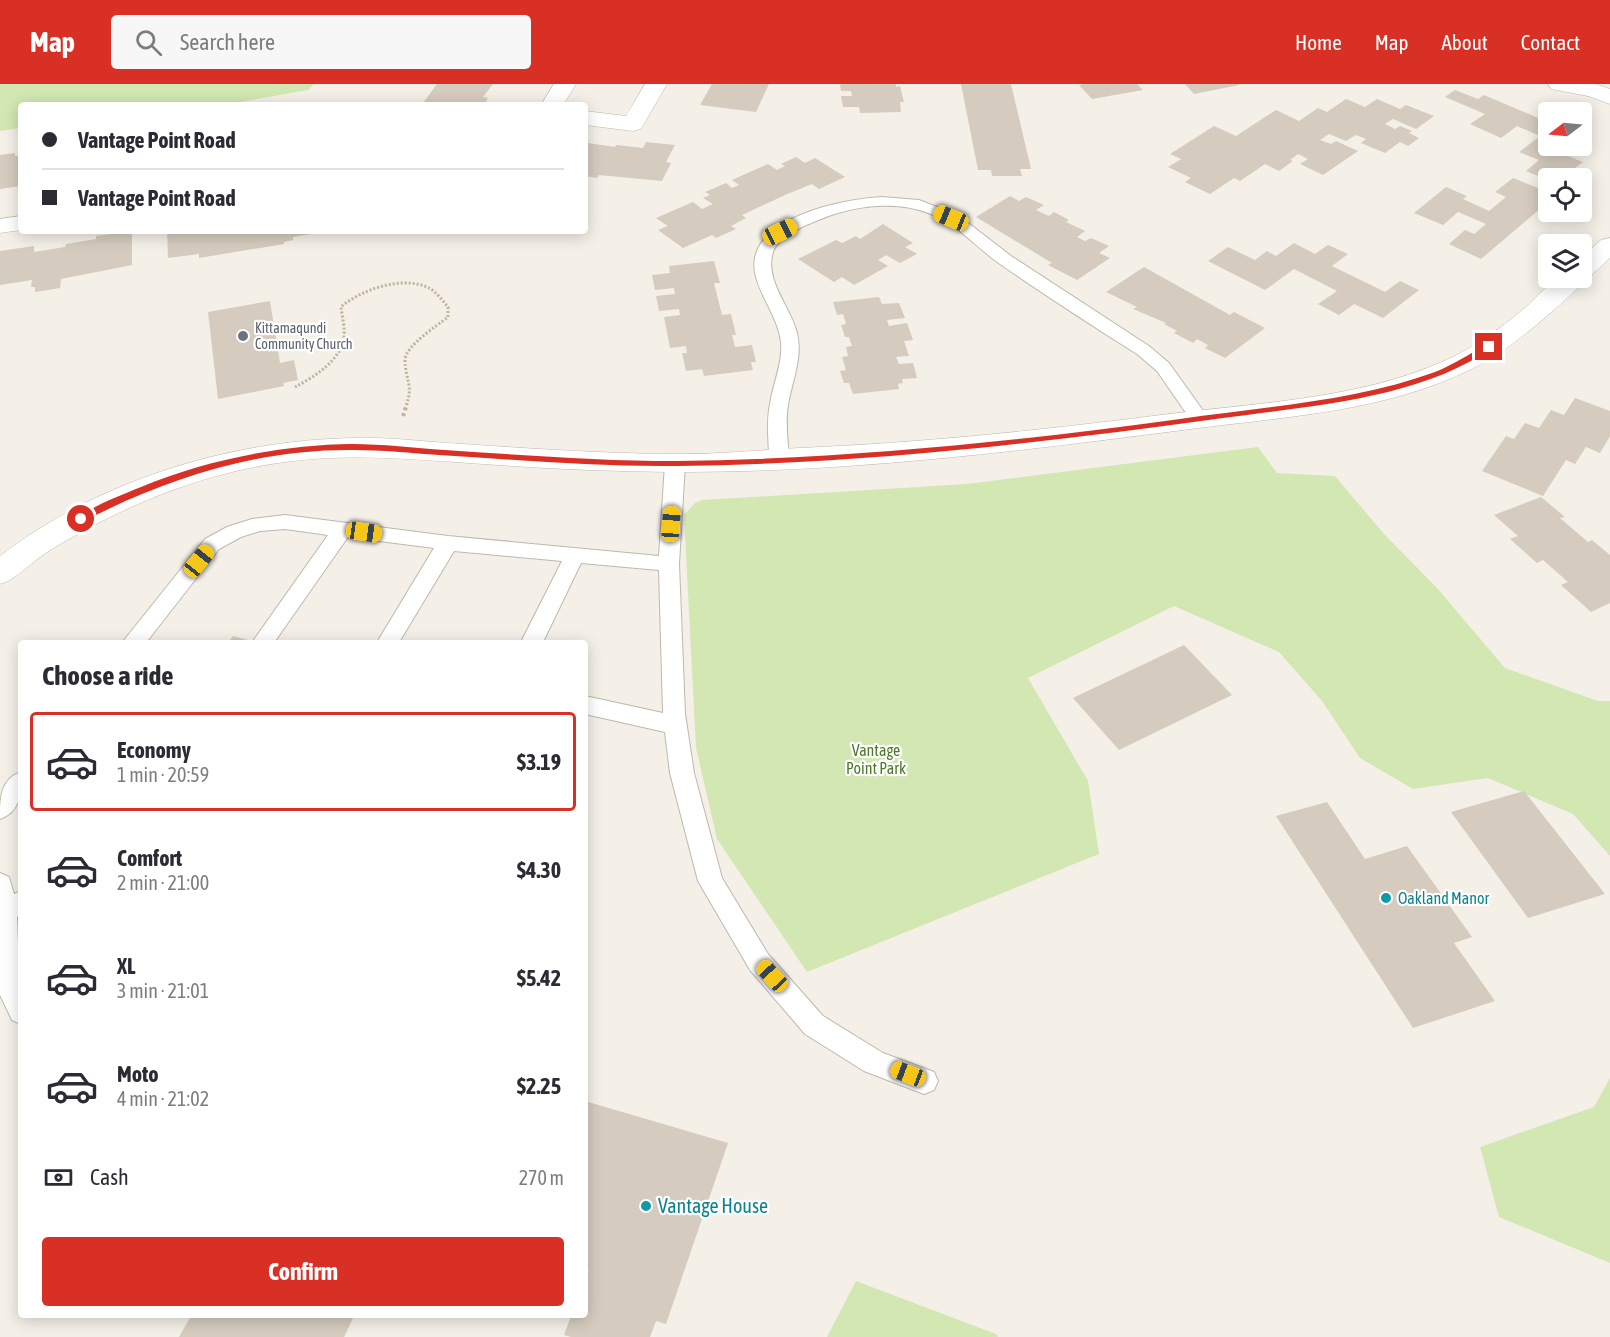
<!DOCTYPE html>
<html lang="en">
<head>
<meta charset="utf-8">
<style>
  :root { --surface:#fff; --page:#f7f7f7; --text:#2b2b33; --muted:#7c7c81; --line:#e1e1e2; --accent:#d93025 }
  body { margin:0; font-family:"Asap Condensed",sans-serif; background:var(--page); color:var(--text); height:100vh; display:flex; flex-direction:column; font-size:22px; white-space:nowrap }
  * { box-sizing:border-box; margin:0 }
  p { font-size:20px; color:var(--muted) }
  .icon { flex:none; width:33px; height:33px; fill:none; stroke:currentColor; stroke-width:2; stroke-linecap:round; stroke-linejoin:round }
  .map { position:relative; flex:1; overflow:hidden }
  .side { position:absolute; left:18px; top:556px; width:570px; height:678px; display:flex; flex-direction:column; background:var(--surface); border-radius:6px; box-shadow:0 3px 15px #0003 }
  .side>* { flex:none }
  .hud { position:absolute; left:18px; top:18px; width:570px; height:132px; border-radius:6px; box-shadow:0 3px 15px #0003; display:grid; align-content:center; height:132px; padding:0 24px; background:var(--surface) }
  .needle { width:39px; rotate:254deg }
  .buttons { position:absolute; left:1538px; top:18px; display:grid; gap:12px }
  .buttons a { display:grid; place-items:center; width:54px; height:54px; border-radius:6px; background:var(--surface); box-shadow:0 3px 15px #0003; font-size:30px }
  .end { position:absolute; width:27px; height:27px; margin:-14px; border:8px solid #d93025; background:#fff; box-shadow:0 0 0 3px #fff }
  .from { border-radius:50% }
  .car { position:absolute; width:18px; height:36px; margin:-18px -9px; border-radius:8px; box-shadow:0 0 4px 2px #0007; background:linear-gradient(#f5c518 24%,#345 0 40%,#f5c518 0 76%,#345 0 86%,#f5c518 0) }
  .hud b { display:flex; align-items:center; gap:21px; height:57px; font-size:22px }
  .hud b+b { border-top:2px solid var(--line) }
  .hud i { width:15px; height:15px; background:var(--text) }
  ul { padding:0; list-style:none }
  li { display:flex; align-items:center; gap:18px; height:99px; margin:0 12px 9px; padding:0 12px; border:3px solid transparent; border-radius:6px }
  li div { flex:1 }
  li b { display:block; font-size:22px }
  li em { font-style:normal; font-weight:700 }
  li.on { border-color:var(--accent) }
  li>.icon { width:54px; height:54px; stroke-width:1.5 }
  h2 { padding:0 24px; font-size:27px; line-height:72px }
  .pay { display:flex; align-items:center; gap:15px; height:66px; padding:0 24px; font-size:22px }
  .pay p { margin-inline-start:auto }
  .cta { display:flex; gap:12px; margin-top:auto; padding:12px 24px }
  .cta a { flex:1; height:69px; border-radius:6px; background:var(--accent); color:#fff; font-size:24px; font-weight:700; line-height:69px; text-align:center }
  header { display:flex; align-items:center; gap:36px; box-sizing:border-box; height:84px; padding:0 30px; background:var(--accent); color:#fff }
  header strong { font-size:28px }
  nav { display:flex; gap:33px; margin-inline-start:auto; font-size:21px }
  .search { width:420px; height:54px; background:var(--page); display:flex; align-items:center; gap:15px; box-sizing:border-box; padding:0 21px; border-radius:6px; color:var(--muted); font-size:22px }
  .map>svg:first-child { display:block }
</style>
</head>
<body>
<header>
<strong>Map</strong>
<div class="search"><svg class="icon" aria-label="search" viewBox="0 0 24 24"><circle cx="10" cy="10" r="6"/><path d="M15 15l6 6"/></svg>Search here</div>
<nav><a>Home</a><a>Map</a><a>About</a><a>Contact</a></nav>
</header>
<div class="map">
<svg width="1610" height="1253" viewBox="0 0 1610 1253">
  <rect width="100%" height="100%" fill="#f4f0e8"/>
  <g fill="#d2e7b2">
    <path d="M0,0h314l-6,6 -85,15h-202v23l-21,3z"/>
    <path d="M1258,363l19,26 58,3 49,58 53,54 68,80 93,33h12v155l-37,-42 -85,-36 -75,11 -53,-31 -38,-57 -43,-49 -105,-46 -146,72 60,103 11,73 -292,118 -90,-133 -21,-91 -12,-233 11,-12 7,-3 265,-16z"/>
    <path d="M1610,994v185l-111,-46 -19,-70 114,-40z"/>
    <path d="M856,1197l140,53 2,3h-171z"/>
  </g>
  <g fill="#d5cbbe">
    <path d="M437,0h56l-10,13 5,1 -4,7h-55l1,-2h-7z"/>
    <path d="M712,0h57l-13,28 -56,-7z"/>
    <path d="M840,0h56v3l4,-1 4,16h-4l1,10 -41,1 -1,-6h-16l-2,-11h11l-1,-5h-10z"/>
    <path d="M961,0h50l20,85h-11l2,7h-30l-1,-6h-13z"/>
    <path d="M1084,0h53l6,6 -51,9 -13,-14z"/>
    <path d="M1185,0h54v1l-45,9z"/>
    <path d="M1455,6l23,9 6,-4 64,27v24h26l-11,8 20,8 -21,16h-14v2l-22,-9 13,-11 -20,-8 21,-16 -23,-10 -16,12 -31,-14 15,-10 -40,-17z"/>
    <path d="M1346,15l19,8 12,-8 23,10 6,-4 28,11 -18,13 -23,-10 -8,5 10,5 5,-3 12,5 -3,2 10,5 -11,8 -8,-4 -15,11 -24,-10 5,-4 -10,-4 -10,6 -17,-7 -9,6 11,4 5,-3 22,10 -35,24 -23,-11 8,-5 -10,-5 -8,6 3,1 -14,10 -14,-7 -25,17 -6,-3 -24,16 -25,-12 6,-4 -23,-11 13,-8 -11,-5 44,-28 22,10 40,-26 23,11 19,-13 9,4z"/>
    <path d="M585,57h4l-1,2 27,4 1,-2 27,3 3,-6 29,3 -9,17 5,1 -9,18 -63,-6 -2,3 -12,-2z"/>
    <path d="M15,69v3l6,-1v31l-21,3v-34z"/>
    <path d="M796,73l9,6 10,-5 30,19 -26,12 -7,-5 -27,11 -43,20 4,3 -15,8 5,3 -20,9 -4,-3 -29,13 -25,-18 10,-4 -12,-8 37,-16 9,7 11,-5 -10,-6 7,-3 -5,-3 21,-9 6,5 7,-3 -7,-5 36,-16 9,6 8,-4 -4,-2z"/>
    <path d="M1513,94l35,14v10l-67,57 -32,-15 16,-14 9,4 12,-10 -28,-12 -15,13 -29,-12 32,-26 21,9 -4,3 26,12 17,-14 -11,-5z"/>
    <path d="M1010,112l9,5 7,-4 18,8 -8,5 13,6 5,-4 15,8 -3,2 19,9 -8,6 8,4 6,-3 18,8 -10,7 11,5 -33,22 -29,-15 4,-2 -76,-46z"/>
    <path d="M883,140l30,19 -8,4 12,7 -17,9 -14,-8 -8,5 10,6 -34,19 -12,-8 -8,5 -36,-23 38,-19 6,3 14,-7 4,3z"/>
    <path d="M132,147v34l-71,14 -1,9 -25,4v-5h-4l1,-7 -32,5v-34l34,-5v6l31,-5 1,-3 30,-5v-3z"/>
    <path d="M167,147h156v1l-30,5v3l-9,2v2l-85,14v-4l-31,4z"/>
    <path d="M1294,159l21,11 13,-9 20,9 -16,12 53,26 15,-11 19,9 -36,28 -29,-14 -15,11 -21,-11 19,-13 -43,-22 -29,21 -57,-29 20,-14 27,13 12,-9 9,5z"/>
    <path d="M714,177l6,22h-6l8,32 9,-1 5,21h-4l3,12 17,-2 4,17h-5l2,8 -49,6 -2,-7 -16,2 -4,-18h5l-1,-7 -16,2 -6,-31 16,-2 -1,-6 -20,2 -3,-15 19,-2 -1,-6 -19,2 -3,-15 18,-2 -1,-7z"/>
    <path d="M1144,183l86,48 4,-3 31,16 -40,30 -20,-10 3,-3 -11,-6 -4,4 -19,-10 3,-2 -13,-7 2,-1 -33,-14 4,-2 -31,-15z"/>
    <path d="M879,213l3,7 17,-1 6,15 -18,2 2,6 18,-3 6,17 -9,1 5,15 -13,1 3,7 14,-1 4,15 -15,1 1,4 -5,1 1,5 -46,5 -4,-11h-5l-4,-12 6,-1 -4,-13 6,-1 -2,-9 6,-1 -3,-9h-4l-4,-12 5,-1 -3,-10 -6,1 -4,-13z"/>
    <path d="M270,217l10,62 14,-3 4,20 -15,3 1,3 -66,13 -10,-87z"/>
    <path d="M1575,314l35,13v25l-10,17 -14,-6 -11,17 -9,-4 -23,36 -61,-25 24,-35 8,3 11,-16 14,5 12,-18 13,5z"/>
    <path d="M1541,413l24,20 -5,1 28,24 4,-2 18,15v48l-19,9 -30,-27 7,-3 -25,-22 -6,3 -27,-24 8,-3 -24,-21z"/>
    <path d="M233,552l27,7v1h-33z"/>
    <path d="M1184,561l48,50 -113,55 -46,-52z"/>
    <path d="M1524,707l81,103 -77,24 -77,-106z"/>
    <path d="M1327,718l38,57 42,-13 65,91 -18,6 41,58 -82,27 -137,-212z"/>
    <path d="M585,1017l143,42 -62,181 -10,-3 -6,16h-79l-7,-2 7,-19h14v-35l4,-11 -4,-2z"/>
    <path d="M191,1232h163l-10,21h-165z"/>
  </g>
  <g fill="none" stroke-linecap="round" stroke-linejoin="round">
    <g stroke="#bfb7ab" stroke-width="2">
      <g id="lane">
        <path d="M882,113l37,3 39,15 53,41 138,90 20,17 40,56 -2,4h-14l-36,-52 -20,-17c-46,-29 -92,-59 -137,-90 -23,-16 -42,-39 -69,-50 -36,-15 -81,-8 -115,7 -15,6 -37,15 -43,31 -9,29 18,55 24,81 6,25 -5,48 -9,72 -3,17 0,36 1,54l-3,5 -7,1 -7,-1 -3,-5c0,-18 -3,-37 1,-55 3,-21 13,-41 11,-62 -3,-25 -21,-45 -26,-69 -10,-55 88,-74 127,-76z"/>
        <path d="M675,373l7,2 3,5 -6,100 6,150 9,59 28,105 46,76 55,62 60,37 51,19 4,9 -4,9 -10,4 -60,-23 -59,-37 -55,-64 -52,-89 -28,-108 -5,-41 -80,-18v-18l78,17 -4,-143 -78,-7 -39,81h-22l42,-83 -108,-10 -56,93h-22l58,-96 -86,-11 -75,107h-22l77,-109 -43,-6 -25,2 -19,6 -22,12 -74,95h-24l84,-105 22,-12 25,-8 33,-4 163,21 211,20 6,-92 3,-5z"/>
        <path d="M21,688c0,19 1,39 -21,47 0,-20 0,-40 21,-47z"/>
        <path d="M0,789l9,4 5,17 7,-3v24l-4,2 4,107 -9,-4 -12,-25z"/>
      </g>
    </g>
    <g stroke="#bfb7ab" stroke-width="1">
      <g id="street">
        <path d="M554,0h22l-13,21h-22z"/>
        <path d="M645,0h22l-26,45 -8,2 -48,-6v-14l41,5z"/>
        <path d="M1548,0h47l15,5v15l-22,-8 -37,-7z"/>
        <path d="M21,132v14l-21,3v-14z"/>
        <path d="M1610,154v20c-44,40 -89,88 -145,114 -84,40 -183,45 -274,57 -187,24 -377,48 -567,42 -56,-1 -113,-5 -169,-9 -57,-4 -113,-8 -170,0 -76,10 -148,38 -214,76 -13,7 -25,14 -36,23 -12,9 -21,19 -35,23v-28c99,-76 231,-116 355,-118 35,-1 71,4 107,6 74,5 148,10 222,10 39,0 77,-4 116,-6 118,-5 235,-17 353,-32 96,-13 201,-15 291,-55 30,-13 57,-33 82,-54 10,-9 20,-21 31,-27 7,-4 16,-2 24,-2v-20l20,-18z"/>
      </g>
    </g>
    <path stroke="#c1b29c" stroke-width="3" stroke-dasharray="2 2" stroke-linecap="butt" d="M295,303c19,-10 47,-27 49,-51 1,-9 -2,-20 -3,-29 21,-18 60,-31 86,-20 9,4 15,13 21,20v10c-11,9 -42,28 -43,43 0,19 9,25 1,46"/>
    <path stroke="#c1b29c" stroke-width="4" stroke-dasharray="3 3" stroke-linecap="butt" d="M403,332l4,-12"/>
    <use href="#lane" fill="#fff" fill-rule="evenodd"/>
    <use href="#street" fill="#fff" fill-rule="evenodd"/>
  </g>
  <path fill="#d93025" d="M1486,261l7,2c-72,52 -184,59 -270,71 -181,25 -362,46 -546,48 -79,1 -159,-6 -238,-11 -28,-2 -57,-5 -86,-5 -96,-1 -185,28 -269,71l-8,-2c18,-14 43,-23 65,-32 65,-27 139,-42 211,-43 31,0 62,4 93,6 77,5 155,11 231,11 169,-2 337,-19 504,-42 83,-12 176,-18 255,-47 18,-7 34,-18 51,-27z"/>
  <circle fill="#6b7280" stroke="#fff" stroke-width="2" cx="243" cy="252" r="6"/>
  <g fill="#0f9aa8" stroke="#fff" stroke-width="2">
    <circle cx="1386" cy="814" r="6"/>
    <circle cx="646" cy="1122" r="6"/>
  </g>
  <g text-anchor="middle" stroke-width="4.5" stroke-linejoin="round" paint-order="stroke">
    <g font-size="14" fill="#5b616d" stroke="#fff" text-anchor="start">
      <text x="255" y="249">Kittamaqundi<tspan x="255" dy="16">Community Church</tspan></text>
    </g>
    <g font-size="16" fill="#4c792b" stroke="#fff">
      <text x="876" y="672">Vantage<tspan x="876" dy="18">Point Park</tspan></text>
    </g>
    <g font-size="16" fill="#0d838f" stroke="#fff" text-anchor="start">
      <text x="1398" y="820">Oakland Manor</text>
    </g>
    <g font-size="20" fill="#0d838f" stroke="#fff" text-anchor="start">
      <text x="658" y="1129">Vantage House</text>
    </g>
  </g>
</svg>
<div class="buttons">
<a><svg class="needle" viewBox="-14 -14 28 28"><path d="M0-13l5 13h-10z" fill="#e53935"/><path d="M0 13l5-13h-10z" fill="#7c7c81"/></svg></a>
<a><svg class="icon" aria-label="locate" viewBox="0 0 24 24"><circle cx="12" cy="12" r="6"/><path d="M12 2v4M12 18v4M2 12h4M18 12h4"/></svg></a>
<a><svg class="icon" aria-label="layers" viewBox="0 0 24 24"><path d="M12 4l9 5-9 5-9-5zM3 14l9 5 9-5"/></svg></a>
</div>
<i class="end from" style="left:81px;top:435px"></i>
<i class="end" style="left:1489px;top:263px"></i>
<i class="car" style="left:951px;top:134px;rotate:292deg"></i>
<i class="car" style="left:780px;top:148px;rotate:64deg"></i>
<i class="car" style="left:671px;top:440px;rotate:4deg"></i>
<i class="car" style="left:364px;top:448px;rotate:98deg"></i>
<i class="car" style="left:199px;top:477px;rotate:39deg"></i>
<i class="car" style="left:772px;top:892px;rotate:317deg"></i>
<i class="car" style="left:908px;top:990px;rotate:291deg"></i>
<div class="hud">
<b><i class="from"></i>Vantage Point Road</b>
<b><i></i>Vantage Point Road</b>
</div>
<section class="side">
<h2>Choose a ride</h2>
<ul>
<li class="on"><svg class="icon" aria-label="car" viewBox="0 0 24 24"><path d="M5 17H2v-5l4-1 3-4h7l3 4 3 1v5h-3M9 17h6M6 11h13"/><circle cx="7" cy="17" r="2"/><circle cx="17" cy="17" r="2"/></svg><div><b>Economy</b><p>1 min · 20:59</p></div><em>$3.19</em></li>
<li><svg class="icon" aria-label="car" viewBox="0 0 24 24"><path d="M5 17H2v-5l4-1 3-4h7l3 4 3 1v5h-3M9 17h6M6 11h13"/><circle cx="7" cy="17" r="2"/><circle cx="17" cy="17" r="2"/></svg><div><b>Comfort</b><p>2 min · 21:00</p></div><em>$4.30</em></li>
<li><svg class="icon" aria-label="car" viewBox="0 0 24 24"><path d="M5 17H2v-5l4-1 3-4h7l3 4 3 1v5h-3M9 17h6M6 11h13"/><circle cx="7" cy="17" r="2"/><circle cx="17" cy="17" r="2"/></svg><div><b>XL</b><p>3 min · 21:01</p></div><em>$5.42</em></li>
<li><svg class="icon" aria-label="car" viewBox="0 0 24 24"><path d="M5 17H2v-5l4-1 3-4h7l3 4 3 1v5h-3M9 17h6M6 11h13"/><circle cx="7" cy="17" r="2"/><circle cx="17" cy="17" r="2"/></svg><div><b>Moto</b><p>4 min · 21:02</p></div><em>$2.25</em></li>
</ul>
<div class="pay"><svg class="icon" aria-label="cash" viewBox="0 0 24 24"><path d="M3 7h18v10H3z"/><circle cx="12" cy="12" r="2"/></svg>Cash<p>270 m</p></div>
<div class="cta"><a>Confirm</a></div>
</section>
</div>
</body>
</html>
